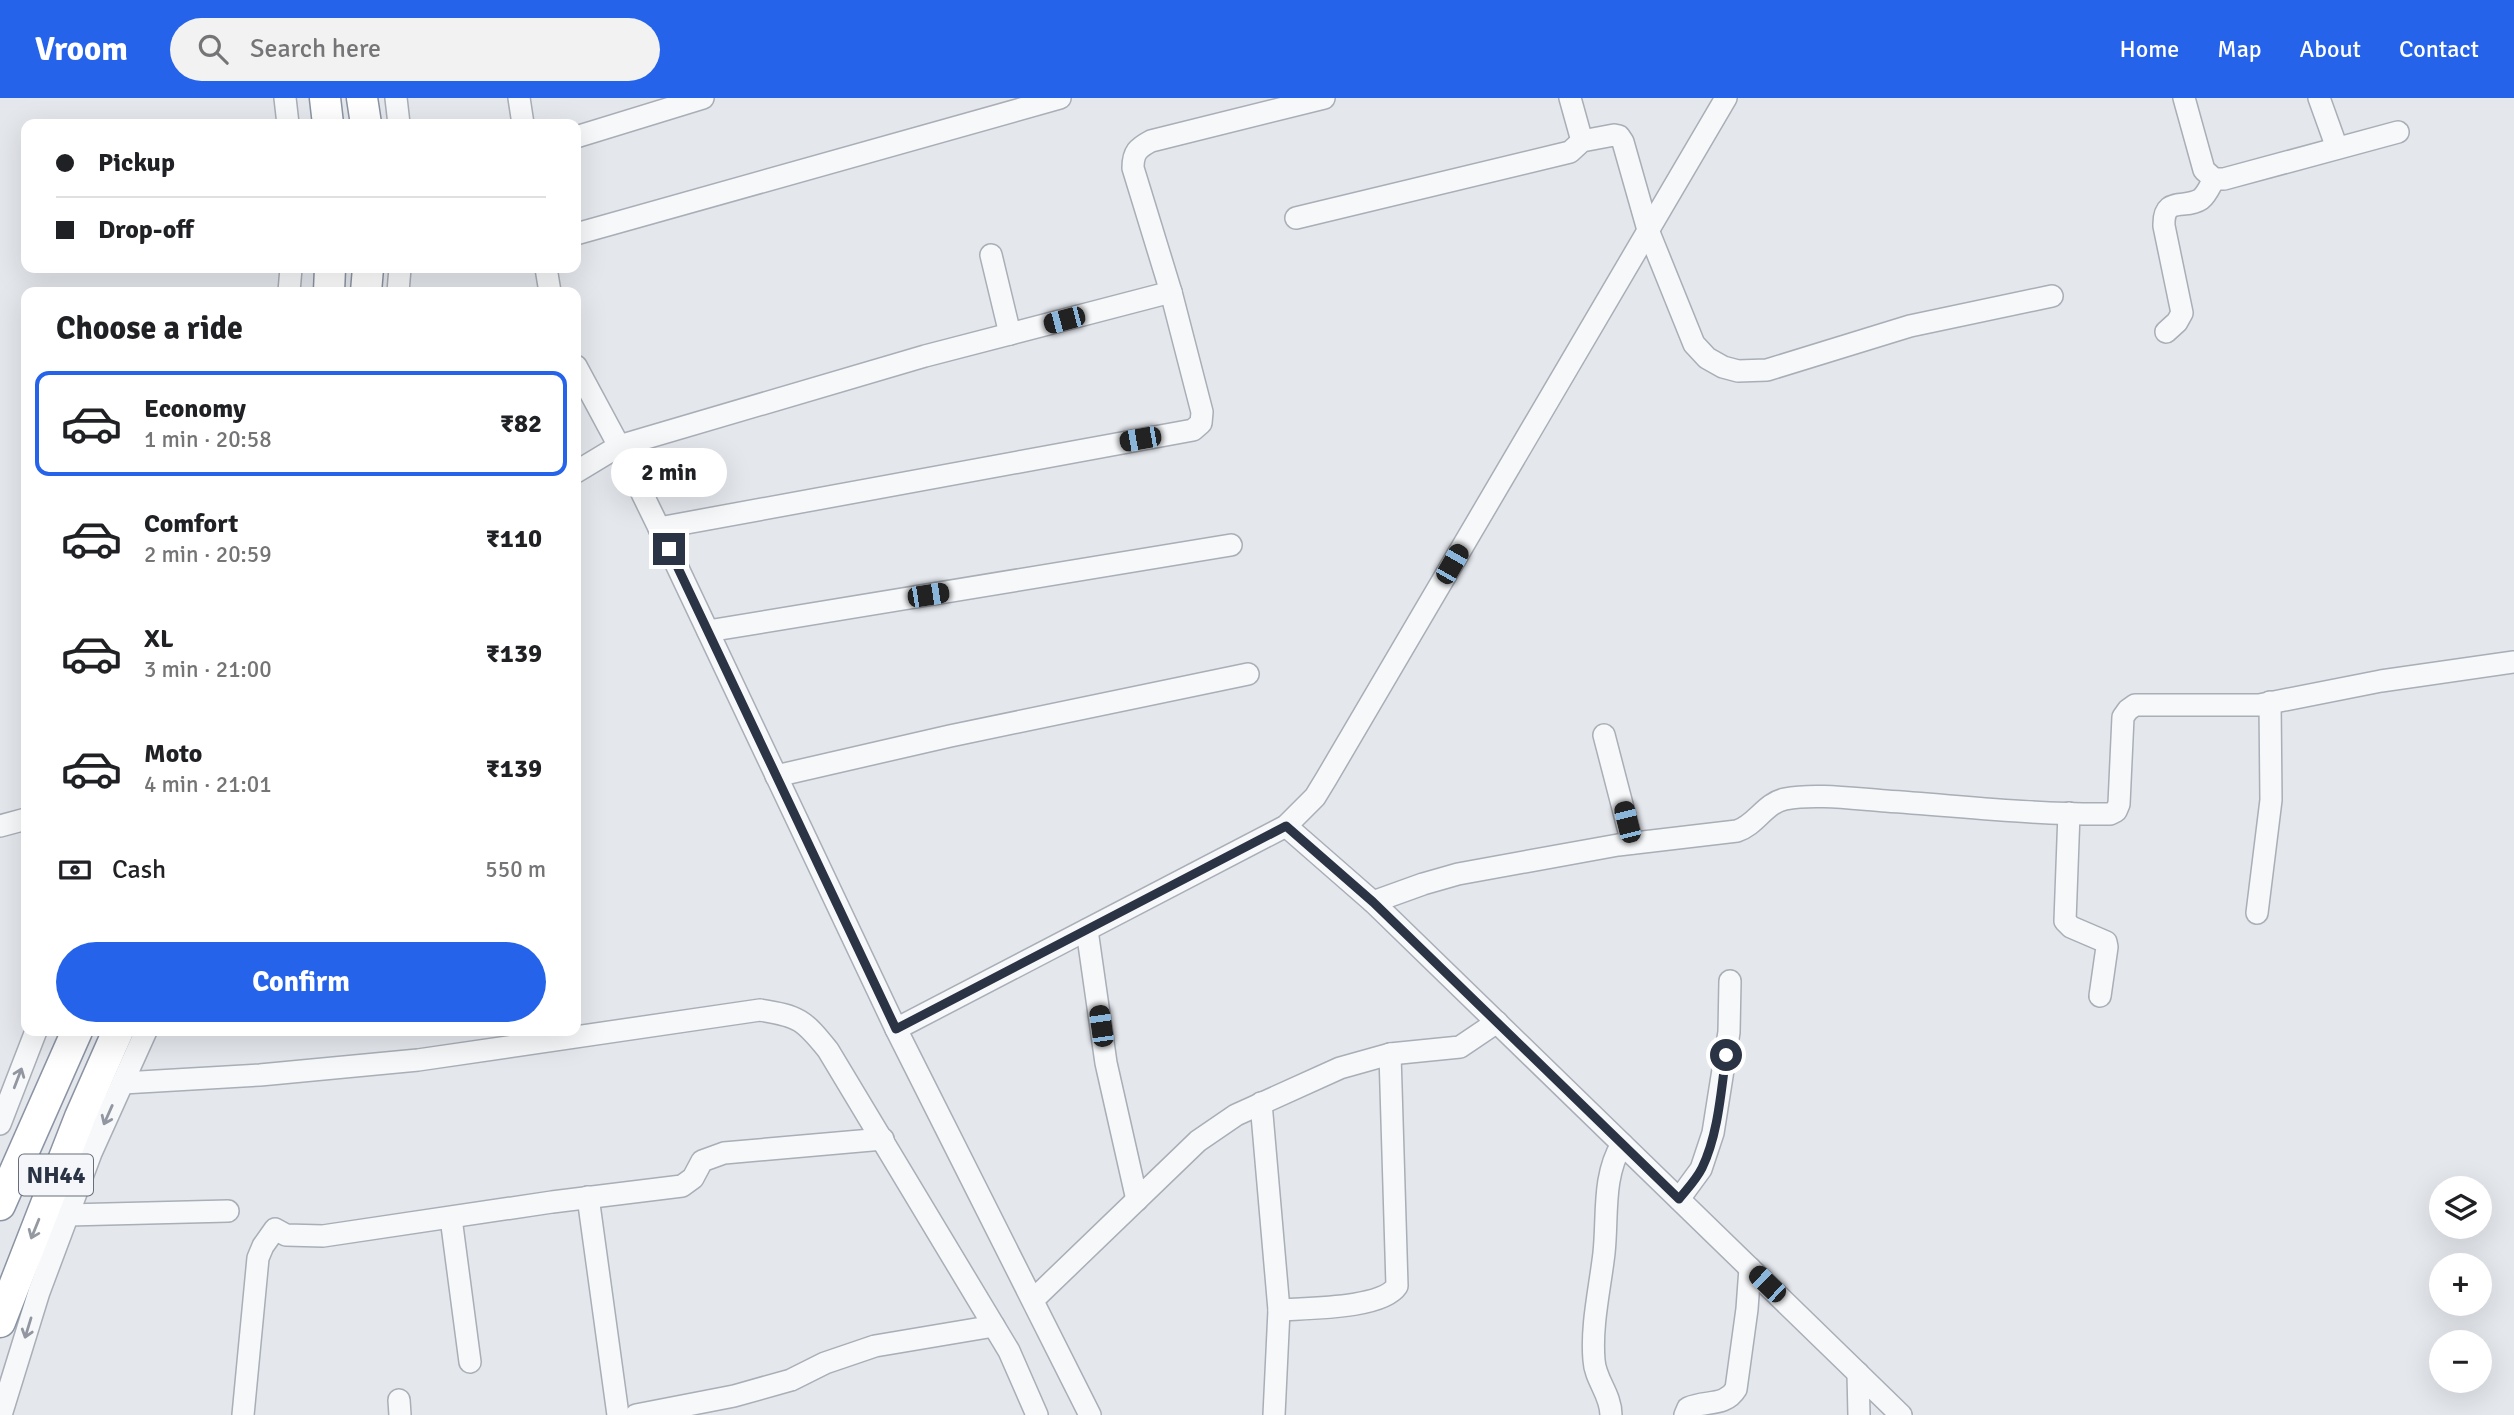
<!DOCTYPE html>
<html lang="en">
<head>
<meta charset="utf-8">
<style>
  :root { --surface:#fff; --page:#f2f2f2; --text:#202124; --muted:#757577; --line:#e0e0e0; --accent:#2563eb }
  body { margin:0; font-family:Signika,sans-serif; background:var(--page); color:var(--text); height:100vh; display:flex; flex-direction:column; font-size:26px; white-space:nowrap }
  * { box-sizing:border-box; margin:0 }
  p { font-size:23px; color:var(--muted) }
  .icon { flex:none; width:38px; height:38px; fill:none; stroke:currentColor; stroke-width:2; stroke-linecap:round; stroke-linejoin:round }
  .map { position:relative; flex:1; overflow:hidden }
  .drawer { position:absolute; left:21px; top:189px; width:560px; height:749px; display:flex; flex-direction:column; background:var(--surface); border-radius:14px; box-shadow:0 7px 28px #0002 }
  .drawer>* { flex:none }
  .guide { position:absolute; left:21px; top:21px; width:560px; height:154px; border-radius:14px; box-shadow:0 7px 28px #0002; display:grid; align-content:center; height:154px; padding:0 35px; background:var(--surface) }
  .tools { position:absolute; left:2429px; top:1078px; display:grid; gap:14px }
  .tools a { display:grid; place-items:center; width:63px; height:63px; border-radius:50%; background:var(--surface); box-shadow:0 7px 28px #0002; font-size:35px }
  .end { position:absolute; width:32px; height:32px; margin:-16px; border:9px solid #2b3445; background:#fff; box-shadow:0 0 0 4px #fff }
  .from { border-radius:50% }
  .bubble { position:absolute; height:49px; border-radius:24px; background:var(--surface); box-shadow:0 7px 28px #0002; font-size:23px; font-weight:800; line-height:49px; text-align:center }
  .car { position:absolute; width:21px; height:42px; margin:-21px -10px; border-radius:9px; box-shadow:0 0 5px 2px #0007; background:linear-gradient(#222 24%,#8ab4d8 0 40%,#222 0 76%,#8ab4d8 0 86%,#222 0) }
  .guide b { display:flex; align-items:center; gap:24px; height:66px; font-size:26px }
  .guide b+b { border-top:2px solid var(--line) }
  .guide i { width:18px; height:18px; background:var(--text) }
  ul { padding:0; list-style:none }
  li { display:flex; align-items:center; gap:21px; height:105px; margin:0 14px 10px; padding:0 21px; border:4px solid transparent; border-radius:14px }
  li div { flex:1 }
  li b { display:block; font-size:26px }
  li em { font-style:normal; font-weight:800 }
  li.active { border-color:var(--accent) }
  li>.icon { width:63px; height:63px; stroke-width:1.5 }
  h2 { padding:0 35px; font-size:32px; line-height:84px }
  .pay { display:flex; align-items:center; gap:18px; height:77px; padding:0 35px; font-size:26px }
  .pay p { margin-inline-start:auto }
  .primary-button { display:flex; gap:14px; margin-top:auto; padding:14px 35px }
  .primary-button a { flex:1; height:80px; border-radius:42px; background:var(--accent); color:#fff; font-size:28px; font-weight:800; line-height:80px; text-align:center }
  header { display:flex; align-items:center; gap:42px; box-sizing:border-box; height:98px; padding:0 35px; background:var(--accent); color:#fff }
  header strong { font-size:33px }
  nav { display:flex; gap:38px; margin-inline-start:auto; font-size:24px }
  .search { width:490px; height:63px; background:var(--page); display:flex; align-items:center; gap:18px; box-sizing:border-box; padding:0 24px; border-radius:38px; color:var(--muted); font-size:26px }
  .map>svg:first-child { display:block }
</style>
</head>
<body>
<header>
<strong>Vroom</strong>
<div class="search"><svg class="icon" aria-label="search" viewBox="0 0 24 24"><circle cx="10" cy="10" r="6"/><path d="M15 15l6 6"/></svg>Search here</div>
<nav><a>Home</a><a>Map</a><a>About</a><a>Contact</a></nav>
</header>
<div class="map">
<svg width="2514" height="1317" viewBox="0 0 2514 1317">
  <rect width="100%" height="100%" fill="#e4e7ec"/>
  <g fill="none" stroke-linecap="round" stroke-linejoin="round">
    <g stroke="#a9aeb7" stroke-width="24">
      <g id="minor">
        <path d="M285,0l3,26"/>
        <path d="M396,0l3,26"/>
        <path d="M519,0l4,26"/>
        <path d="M1570,0l12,43"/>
        <path d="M2184,0l20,72 10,9h10l174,-47"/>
        <path d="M2319,0l18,50"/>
        <path d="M576,39l127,-39"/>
        <path d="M1296,120l274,-66 12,-11 32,-6 5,1 4,6 25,88 46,114 13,14 16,9 15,4 29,-1 143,-44 142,-30"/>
        <path d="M576,136l484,-136"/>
        <path d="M991,157l19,79"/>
        <path d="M546,170l4,24"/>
        <path d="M289,194l2,-24"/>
        <path d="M398,194l2,-24"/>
        <path d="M2166,234l11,-10 5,-9 -18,-87c-1,-31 21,-16 37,-27 6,-5 9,-13 13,-20"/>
        <path d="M576,268l43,80 40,82 237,501"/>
        <path d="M576,374l43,-26 306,-90 246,-64"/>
        <path d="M659,430l534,-98 8,-7 1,-11 -31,-120 -38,-124c0,-16 5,-20 18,-27l173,-43"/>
        <path d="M708,533l523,-86"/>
        <path d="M1604,637l28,108"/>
        <path d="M776,678l174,-40 298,-62"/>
        <path d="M2069,715l-4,108 6,6 35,15 1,5 -7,49"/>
        <path d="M0,728l26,-7"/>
        <path d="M1286,728l87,76 528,513"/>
        <path d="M1373,804l50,-18 35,-10 160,-29 119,-14c19,-6 28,-28 48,-32 30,-6 71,0 101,2 74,5 149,14 224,13l6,-3 3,-7 4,-87 5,-7 7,-5h124l122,-24 133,-19"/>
        <path d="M2257,815l14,-113 -1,-98"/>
        <path d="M1087,832l19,133 31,137"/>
        <path d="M123,985l137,-8 158,-15 342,-50c39,6 44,10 68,40l181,301 28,64"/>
        <path d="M1261,1005l18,207 -5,105"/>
        <path d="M0,1026l36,-93"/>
        <path d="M588,1099l30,218"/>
        <path d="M1679,1101l22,-30 12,-36 16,-101 1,-51"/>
        <path d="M68,1117l160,-4"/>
        <path d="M451,1120l19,144"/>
        <path d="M1033,1202l165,-159 38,-26 104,-47 50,-14 70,-7 37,-25"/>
        <path d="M1279,1212c27,-2 103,-1 118,-24l-7,-232"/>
        <path d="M1858,1275l1,42"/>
        <path d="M399,1302l1,15"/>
        <path d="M1,1317l38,-123 52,-139 55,-122"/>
        <path d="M243,1317l15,-157 5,-12 12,-17 11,6 37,1 229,-34 130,-16 11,-8 9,-17 22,-8 159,-14"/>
        <path d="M636,1317l98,-19 57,-16 34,-17 50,-17 119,-20"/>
        <path d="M1090,1317l-194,-386 390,-203 29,-29 11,-18 400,-681"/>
        <path d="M1611,1317c0,-21 -16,-35 -17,-55 -3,-35 6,-72 10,-107 4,-37 -2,-76 18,-109"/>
        <path d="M1685,1317l3,-7c18,-8 37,-1 48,-19l11,-80 3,-41"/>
      </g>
    </g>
    <g stroke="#8b94a3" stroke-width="33">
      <g id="highway">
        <path d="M325,0l3,26"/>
        <path d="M362,0l4,26"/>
        <path d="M329,194l1,-24"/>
        <path d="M366,194l2,-24"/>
        <path d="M0,1107l77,-174"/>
        <path d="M0,1224l80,-205 38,-86"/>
      </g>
    </g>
    <use href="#minor" stroke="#f7f8fa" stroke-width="21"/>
    <use href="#highway" stroke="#fff" stroke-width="30"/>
  </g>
  <defs><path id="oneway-shaft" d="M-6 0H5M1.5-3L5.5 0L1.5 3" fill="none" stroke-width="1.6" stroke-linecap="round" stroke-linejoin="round" transform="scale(1.75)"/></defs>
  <g stroke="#9196a0">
    <use href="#oneway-shaft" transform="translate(18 980) rotate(-69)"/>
    <use href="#oneway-shaft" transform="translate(108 1017) rotate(114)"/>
    <use href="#oneway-shaft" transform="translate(28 1230) rotate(107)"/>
  </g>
  <use stroke="#959aa2" href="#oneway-shaft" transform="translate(35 1131) rotate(112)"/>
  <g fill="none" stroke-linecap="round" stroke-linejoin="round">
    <path stroke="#2b3445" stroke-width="9" d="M669,451l227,480 390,-203 87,76 306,297c8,-10 17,-19 23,-31 16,-33 19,-76 24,-113"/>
  </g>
  <g text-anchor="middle" stroke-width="5" stroke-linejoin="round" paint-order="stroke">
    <rect fill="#f4f6f9" stroke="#676e7b" stroke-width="2" x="19" y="1056.5" width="74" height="41" rx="5"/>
    <g font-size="24" font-weight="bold" fill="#2b3445">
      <text x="56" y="1085">NH44</text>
    </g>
  </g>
</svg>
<div class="tools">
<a><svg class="icon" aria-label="layers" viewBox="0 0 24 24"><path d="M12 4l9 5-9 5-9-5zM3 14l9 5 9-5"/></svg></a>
<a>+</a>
<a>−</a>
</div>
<i class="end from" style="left:1726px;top:957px"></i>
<i class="end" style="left:669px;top:451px"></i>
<div class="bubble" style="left:611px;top:350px;width:116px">2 min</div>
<i class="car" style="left:1064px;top:222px;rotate:255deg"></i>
<i class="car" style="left:1140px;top:341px;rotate:260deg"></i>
<i class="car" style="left:1452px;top:466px;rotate:30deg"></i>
<i class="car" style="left:928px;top:497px;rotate:81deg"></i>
<i class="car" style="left:1627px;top:724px;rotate:346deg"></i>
<i class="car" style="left:1101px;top:928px;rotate:352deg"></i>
<i class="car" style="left:1767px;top:1186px;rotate:314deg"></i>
<div class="guide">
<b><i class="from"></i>Pickup</b>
<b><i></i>Drop-off</b>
</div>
<section class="drawer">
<h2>Choose a ride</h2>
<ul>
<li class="active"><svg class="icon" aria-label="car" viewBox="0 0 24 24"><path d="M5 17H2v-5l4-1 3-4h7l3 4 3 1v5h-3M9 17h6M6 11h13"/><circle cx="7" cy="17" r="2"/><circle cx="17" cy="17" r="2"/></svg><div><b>Economy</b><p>1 min · 20:58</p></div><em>₹82</em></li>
<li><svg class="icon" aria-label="car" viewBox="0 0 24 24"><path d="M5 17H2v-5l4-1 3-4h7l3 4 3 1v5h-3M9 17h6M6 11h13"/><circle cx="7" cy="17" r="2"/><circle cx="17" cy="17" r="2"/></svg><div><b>Comfort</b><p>2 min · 20:59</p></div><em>₹110</em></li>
<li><svg class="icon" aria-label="car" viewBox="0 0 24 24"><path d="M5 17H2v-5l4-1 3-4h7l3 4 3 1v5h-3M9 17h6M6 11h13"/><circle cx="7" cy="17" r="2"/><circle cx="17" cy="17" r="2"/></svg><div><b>XL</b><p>3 min · 21:00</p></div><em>₹139</em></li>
<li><svg class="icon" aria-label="car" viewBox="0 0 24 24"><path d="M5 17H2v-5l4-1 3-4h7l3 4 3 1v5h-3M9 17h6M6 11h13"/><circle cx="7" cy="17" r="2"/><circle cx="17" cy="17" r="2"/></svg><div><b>Moto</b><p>4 min · 21:01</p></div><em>₹139</em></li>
</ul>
<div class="pay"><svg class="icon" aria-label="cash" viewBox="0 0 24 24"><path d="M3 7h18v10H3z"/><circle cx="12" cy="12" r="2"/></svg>Cash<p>550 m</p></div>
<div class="primary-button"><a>Confirm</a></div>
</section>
</div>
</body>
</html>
